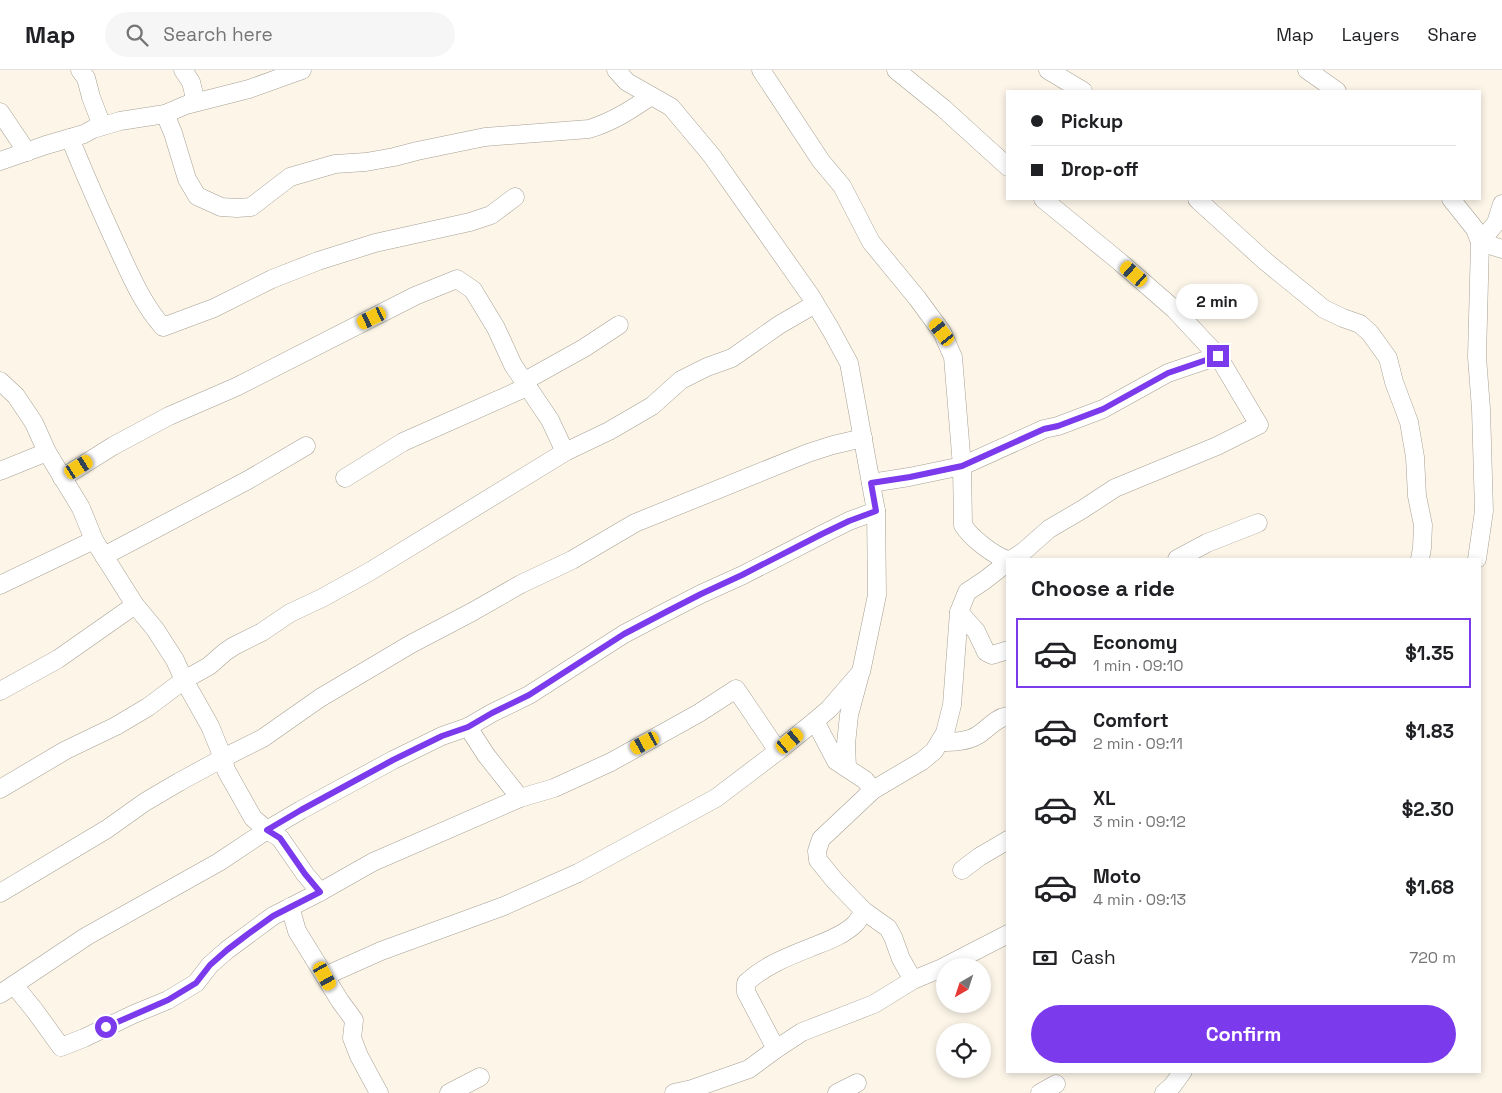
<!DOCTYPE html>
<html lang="en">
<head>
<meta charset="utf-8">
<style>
  :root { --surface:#fff; --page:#f6f6f6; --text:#202124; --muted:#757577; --line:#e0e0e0; --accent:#7c3aed }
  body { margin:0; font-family:"Space Grotesk",sans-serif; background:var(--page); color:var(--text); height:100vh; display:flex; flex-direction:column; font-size:19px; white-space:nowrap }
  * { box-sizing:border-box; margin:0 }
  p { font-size:16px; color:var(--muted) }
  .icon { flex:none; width:28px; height:28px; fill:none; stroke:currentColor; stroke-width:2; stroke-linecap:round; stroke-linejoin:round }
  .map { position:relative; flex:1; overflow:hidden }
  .sheet { position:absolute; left:1006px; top:488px; width:475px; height:515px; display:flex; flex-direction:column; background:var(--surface); border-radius:0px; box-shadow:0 2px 8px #0003 }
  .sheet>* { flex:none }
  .top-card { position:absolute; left:1006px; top:20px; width:475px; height:110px; border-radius:0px; box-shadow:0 2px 8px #0003; display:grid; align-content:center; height:110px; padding:0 25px; background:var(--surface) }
  .needle { width:32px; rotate:219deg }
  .buttons { position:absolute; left:936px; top:888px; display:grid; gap:10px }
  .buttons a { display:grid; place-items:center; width:55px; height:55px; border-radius:50%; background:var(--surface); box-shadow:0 2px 8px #0003; font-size:25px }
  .end { position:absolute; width:22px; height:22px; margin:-11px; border:6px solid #7c3aed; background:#fff; box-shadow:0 0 0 2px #fff }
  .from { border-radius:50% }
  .bubble { position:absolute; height:35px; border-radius:18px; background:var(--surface); box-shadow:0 2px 8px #0003; font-size:16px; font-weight:700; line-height:35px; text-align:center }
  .car { position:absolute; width:15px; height:30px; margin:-15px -8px; border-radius:6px; box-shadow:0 0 4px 1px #0007; background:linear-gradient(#f5c518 24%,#345 0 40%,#f5c518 0 76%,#345 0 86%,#f5c518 0) }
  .top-card b { display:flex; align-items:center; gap:18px; height:48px; font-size:19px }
  .top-card b+b { border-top:1px solid var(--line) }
  .top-card i { width:12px; height:12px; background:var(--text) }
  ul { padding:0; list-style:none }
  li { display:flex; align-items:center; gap:15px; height:70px; margin:0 10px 8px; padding:0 15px; border:2px solid transparent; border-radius:0px }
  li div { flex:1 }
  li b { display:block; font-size:19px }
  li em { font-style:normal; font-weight:700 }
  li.active { border-color:var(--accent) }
  li>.icon { width:45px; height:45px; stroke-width:1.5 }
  h2 { padding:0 25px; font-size:22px; line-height:60px }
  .pay { display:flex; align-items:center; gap:12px; height:55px; padding:0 25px; font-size:19px }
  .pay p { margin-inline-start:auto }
  .cta { display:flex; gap:10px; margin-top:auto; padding:10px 25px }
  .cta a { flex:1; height:58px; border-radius:30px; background:var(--accent); color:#fff; font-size:20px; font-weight:700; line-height:58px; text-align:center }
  header { display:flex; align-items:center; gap:30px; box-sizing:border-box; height:70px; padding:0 25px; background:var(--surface); border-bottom:1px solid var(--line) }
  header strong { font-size:24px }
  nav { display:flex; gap:28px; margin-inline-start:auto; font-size:18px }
  .search { width:350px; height:45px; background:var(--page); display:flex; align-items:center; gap:12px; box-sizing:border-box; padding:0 18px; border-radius:28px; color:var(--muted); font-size:19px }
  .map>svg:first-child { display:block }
</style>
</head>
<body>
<header>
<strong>Map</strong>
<div class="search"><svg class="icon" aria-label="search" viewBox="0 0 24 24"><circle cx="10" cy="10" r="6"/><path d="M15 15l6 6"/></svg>Search here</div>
<nav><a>Map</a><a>Layers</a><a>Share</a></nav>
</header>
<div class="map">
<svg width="1502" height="1023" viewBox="0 0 1502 1023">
  <rect width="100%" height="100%" fill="#fcf5e8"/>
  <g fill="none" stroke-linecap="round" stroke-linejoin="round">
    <g stroke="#a6a094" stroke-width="19">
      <g id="minor">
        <path d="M80,0l6,8 5,19 11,29"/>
        <path d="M183,0l8,12 5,20"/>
        <path d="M616,0l11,12 44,25 41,49 98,139 21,35 18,33 27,148 1,84 -16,77 -32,37 -14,12 21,40 29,19 8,10"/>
        <path d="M761,0l60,91 21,25 29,56 46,56 25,34 11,25 9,109 1,59c7,12 31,31 45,35"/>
        <path d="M896,0l47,38 65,59"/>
        <path d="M1048,0l35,21"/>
        <path d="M1307,0l30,21"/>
        <path d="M0,42l27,40"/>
        <path d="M165,44l8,19 14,46 10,17 24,11 16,1 14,-1 39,-30 45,-13 31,-2 28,-5 23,-6 68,-14 104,-8c23,-7 42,-19 62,-33"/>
        <path d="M70,68c16,40 34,80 52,119 11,24 23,50 41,70l51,-19 58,-29 46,-18 57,-18 95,-21 21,-7 24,-18"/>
        <path d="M0,91l46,-16 38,-11 9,-5 27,-8 45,-7 21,-9 63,-16 53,-19"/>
        <path d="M1197,129l2,2 66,60 59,48 19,9 17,6 10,9 18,25 6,24 15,40 6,35 2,39 6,29 -1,23 -2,11"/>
        <path d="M1451,129l24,30 5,13 -3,115 4,52 3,102 -7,48"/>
        <path d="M1502,134l-6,19 -16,19 22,7"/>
        <path d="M0,311l16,15 18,27 13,29 34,56 13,32 41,65 20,24 20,31 9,20 26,46 13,32 3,12 27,48 14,12 13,8 25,36 15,18"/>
        <path d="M523,312l61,-34 35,-23"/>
        <path d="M0,401l47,-19"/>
        <path d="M62,408l51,-32 56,-30 67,-29 179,-91 42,-17 16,11 23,38 17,37 37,55 15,32"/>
        <path d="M345,408l58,-36 124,-55"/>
        <path d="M871,413l38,-6 53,-11 82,-37 14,-3 45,-17 65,-36 50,-17"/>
        <path d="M104,486l144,-76 58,-34"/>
        <path d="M1012,489l11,-7 26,-23 34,-20 32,-21 102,-42 42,-21 -41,-69 -44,-47 -54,-47 -77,-63"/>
        <path d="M1177,489l30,-16 51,-20"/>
        <path d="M0,515l94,-45"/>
        <path d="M959,542l17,19 10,21 6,3 16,-5"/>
        <path d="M0,621l58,-32 77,-54"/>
        <path d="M468,657l18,28 34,43"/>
        <path d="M940,672c12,0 27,0 38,-7 10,-6 17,-17 30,-19"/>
        <path d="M847,698l-1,-24 3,-29 10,-37"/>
        <path d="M0,719l66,-39 50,-24 32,-19 36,-27 25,-14 16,-14 9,-6 28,-14 28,-19 32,-15 47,-26 196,-120 44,-21 43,-25 29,-26 26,-13 25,-9 47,-33 36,-21"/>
        <path d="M962,800l17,-13 29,-17"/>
        <path d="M0,823l107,-64 38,-27 34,-20 44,-24 40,-20 57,-40 91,-54 61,-32 49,-28 51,-24 63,-37 173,-70 25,-8 30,-7"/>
        <path d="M290,837l7,24 43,70 14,19 -2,18 7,18 20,37"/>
        <path d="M325,906l56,-25 123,-45 74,-33 138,-75 62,-47 37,-30"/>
        <path d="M913,910l-12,-21 -8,-22 -5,-9 -24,-17 -29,-30 -17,-21 -1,-9 4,-12 52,-49 49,-29 12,-10 11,-18 7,-28 7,-93 8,-20 18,-12 23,-18"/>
        <path d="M14,915l21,26 26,36 23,-9 50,-24 34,-14 28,-17 14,-18 17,-15 46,-34 47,-24 53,-30 147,-64 34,-10 57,-26 88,-49 37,-24 42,62"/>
        <path d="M0,924l87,-58 132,-74 48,-32 34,-20 92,-50 49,-24 26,-9 24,-14 37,-18 95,-61 40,-21 37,-19 42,-19 80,-41 26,-13 27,-10"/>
        <path d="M776,979l-30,-57v-9c20,-19 46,-28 71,-38 13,-5 28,-11 38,-21 3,-3 6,-8 9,-13"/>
        <path d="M449,1023l31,-16"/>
        <path d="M674,1023l18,-4 57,-20 27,-20 26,-17 72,-28 39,-24 29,-12 66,-34"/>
        <path d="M837,1023l20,-10"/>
        <path d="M1040,1023l16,-9"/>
        <path d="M1164,1023l9,-8 10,-14"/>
      </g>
    </g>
    <use href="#minor" stroke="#fff" stroke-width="18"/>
  </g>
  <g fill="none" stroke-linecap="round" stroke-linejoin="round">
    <path stroke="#7c3aed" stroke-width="6" d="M106,957l62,-27 28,-17 14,-18 17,-15 21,-16 25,-18 47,-24 -15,-18 -25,-36 -13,-8 34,-20 92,-50 49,-24 26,-9 24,-14 37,-18 95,-61 40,-21 37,-19 41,-19 80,-41 27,-13 27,-10 -5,-28 39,-6 52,-11 82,-37 14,-3 45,-17 65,-36 50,-17"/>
  </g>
</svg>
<div class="buttons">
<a><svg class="needle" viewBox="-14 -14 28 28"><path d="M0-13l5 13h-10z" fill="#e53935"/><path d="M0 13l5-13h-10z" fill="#757577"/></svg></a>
<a><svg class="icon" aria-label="locate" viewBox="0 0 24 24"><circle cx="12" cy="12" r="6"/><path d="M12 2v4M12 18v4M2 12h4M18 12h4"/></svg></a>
</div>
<i class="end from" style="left:106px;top:957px"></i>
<i class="end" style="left:1218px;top:286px"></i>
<div class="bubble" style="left:1176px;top:214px;width:82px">2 min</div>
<i class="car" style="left:1134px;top:204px;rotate:311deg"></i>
<i class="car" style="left:372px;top:248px;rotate:244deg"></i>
<i class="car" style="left:942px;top:262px;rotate:323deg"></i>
<i class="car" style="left:79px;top:397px;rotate:58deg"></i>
<i class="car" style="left:790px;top:671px;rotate:50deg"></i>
<i class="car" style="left:645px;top:673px;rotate:242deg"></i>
<i class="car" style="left:325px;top:906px;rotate:151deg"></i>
<div class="top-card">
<b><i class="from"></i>Pickup</b>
<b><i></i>Drop-off</b>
</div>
<section class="sheet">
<h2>Choose a ride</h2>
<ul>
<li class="active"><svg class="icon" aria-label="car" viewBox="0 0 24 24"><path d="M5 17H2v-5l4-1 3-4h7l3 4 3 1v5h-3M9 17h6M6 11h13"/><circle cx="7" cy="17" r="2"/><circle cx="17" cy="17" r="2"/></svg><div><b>Economy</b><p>1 min · 09:10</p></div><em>$1.35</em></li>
<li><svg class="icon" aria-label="car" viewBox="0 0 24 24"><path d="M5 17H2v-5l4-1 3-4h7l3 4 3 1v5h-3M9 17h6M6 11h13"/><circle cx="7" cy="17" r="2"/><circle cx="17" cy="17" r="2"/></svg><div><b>Comfort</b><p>2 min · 09:11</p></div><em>$1.83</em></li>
<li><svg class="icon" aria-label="car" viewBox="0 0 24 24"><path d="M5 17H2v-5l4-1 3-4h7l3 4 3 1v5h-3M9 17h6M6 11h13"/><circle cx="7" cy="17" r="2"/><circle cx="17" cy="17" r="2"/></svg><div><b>XL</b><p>3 min · 09:12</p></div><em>$2.30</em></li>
<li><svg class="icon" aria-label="car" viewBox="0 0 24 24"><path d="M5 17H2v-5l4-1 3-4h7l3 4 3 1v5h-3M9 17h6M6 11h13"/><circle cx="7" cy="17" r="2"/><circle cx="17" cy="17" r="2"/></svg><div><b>Moto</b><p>4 min · 09:13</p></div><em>$1.68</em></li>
</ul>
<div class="pay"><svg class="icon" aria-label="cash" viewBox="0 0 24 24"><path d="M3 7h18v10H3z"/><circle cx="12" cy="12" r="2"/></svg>Cash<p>720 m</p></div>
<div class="cta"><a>Confirm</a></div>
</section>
</div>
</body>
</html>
